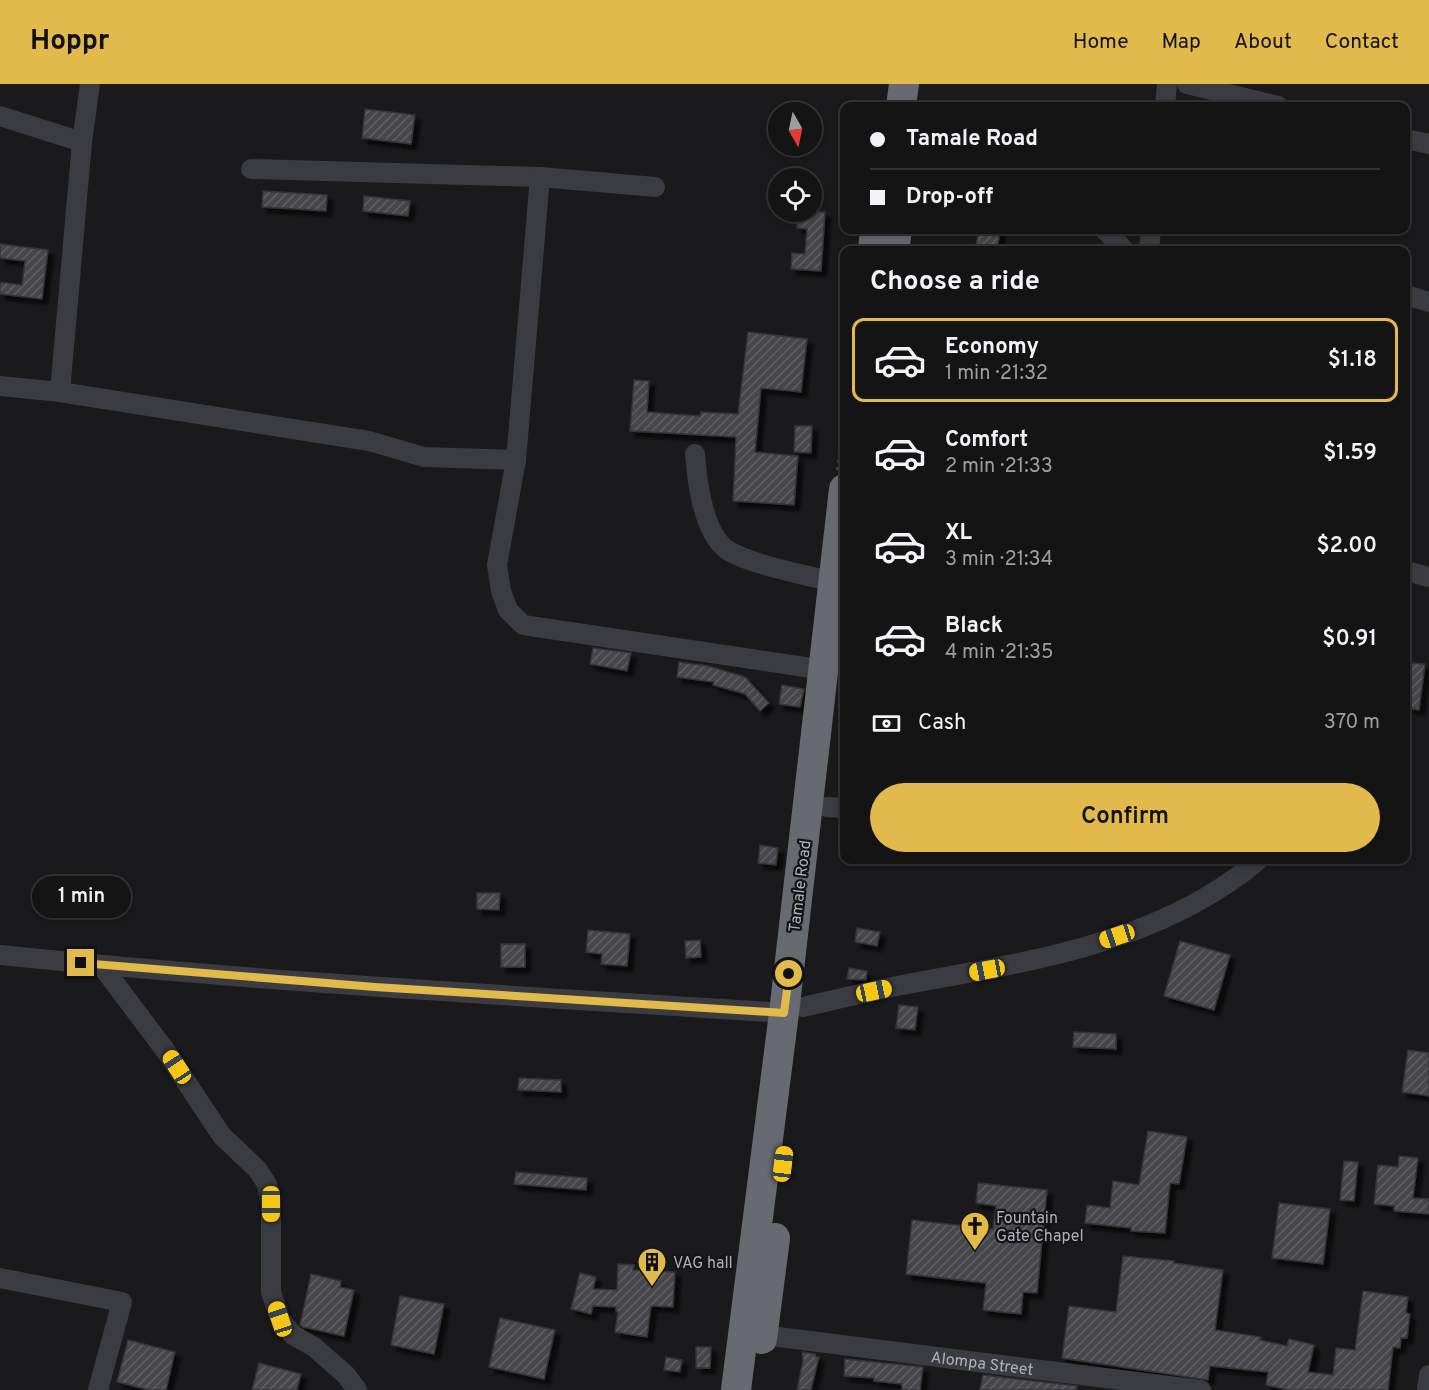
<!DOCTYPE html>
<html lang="en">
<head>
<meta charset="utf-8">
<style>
  :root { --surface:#141415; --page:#1d1d1e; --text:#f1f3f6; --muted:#9d9ea0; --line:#333334; --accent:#e2ba4c }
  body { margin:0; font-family:Overpass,sans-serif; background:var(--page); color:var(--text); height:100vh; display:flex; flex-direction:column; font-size:22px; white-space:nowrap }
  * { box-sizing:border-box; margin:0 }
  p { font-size:20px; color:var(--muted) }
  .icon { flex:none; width:33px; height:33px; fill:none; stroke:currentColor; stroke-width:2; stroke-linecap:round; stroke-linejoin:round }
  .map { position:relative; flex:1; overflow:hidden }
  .details { position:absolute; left:840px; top:162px; width:570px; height:618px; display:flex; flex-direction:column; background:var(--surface); border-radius:12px; box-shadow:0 3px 9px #0003,0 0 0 2px var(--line) }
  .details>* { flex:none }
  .guide { position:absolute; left:840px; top:18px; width:570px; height:132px; border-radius:12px; box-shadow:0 3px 9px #0003,0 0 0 2px var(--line); display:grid; align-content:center; height:132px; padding:0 30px; background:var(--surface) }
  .needle { width:39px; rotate:171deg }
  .controls { position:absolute; left:768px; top:18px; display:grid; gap:12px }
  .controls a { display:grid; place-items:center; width:54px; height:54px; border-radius:50%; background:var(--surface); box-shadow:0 3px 9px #0003,0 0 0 2px var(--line); font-size:30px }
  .end { position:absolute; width:27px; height:27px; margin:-14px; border:8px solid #e2ba4c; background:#111; box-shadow:0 0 0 3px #111 }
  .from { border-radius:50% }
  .bubble { position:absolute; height:42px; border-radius:21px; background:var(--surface); box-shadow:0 3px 9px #0003,0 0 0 2px var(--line); font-size:20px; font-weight:600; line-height:42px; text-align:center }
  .car { position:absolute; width:18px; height:36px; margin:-18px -9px; border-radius:8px; box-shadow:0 0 4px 2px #0007; background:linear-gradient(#f5c518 24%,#345 0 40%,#f5c518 0 76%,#345 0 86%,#f5c518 0) }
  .guide b { display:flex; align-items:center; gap:21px; height:57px; font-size:22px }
  .guide b+b { border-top:2px solid var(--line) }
  .guide i { width:15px; height:15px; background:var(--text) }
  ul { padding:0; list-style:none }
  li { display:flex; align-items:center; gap:18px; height:84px; margin:0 12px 9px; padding:0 18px; border:3px solid transparent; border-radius:12px }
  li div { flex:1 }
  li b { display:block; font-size:22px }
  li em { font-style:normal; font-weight:600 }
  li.active { border-color:var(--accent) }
  li>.icon { width:54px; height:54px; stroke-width:1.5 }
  h2 { padding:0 30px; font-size:27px; line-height:72px }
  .pay { display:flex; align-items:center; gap:15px; height:66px; padding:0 30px; font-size:22px }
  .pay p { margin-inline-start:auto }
  .button { display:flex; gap:12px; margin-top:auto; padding:12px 30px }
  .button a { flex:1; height:69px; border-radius:36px; background:var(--accent); color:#111; font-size:24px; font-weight:600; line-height:69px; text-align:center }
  header { display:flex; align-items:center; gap:36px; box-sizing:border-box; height:84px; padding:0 30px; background:var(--accent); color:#111 }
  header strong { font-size:28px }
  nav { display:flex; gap:33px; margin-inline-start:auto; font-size:21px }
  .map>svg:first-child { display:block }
</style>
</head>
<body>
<header>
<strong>Hoppr</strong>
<nav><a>Home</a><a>Map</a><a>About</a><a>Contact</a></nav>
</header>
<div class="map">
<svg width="1429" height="1306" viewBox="0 0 1429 1306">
  <defs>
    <pattern id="building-hatch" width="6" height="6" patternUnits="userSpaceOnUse" patternTransform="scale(1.5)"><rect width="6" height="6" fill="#47474c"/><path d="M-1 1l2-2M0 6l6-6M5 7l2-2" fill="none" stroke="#5f5f64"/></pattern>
    <filter id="shadow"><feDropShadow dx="5.5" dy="5.5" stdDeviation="1.5" flood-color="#0009"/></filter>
  </defs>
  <rect width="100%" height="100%" fill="#1a1a1c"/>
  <g fill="url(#building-hatch)" stroke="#343438" stroke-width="1.5" filter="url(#shadow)">
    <path d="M365,25l50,6 -4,29 -49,-6z"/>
    <path d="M263,107l64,4 -1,16 -64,-4z"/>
    <path d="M364,112l46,5 -2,15 -45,-5z"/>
    <path d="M798,128h27l-4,59 -30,-2 1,-16 13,1 2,-25 -10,-1z"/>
    <path d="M979,146h21l-3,20h-22z"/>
    <path d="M0,160l48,6 -6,49 -42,-5v-12l22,3 3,-24 -25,-3z"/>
    <path d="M748,248l59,7 -6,53 -40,-4 -6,64 43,4 -4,49 -61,-4 3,-64 -106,-6 4,-51 15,1 -2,31 53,4 1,-4 37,2z"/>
    <path d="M795,342h17l-1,27 -17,-1z"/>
    <path d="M593,564l38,5 -4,18 -37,-7z"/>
    <path d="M679,578l29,4 37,11 24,26 -9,8 -15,-17 -32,-9 1,-3 -37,-5z"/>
    <path d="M1411,579l14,1 -6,46 -13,-2z"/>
    <path d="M782,601l22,4 -4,18 -21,-3z"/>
    <path d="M760,761l18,3 -2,17 -18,-2z"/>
    <path d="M477,809h23l-1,17 -22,-1z"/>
    <path d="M857,844l23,4 -3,14 -22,-4z"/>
    <path d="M588,846l42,4 -3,32 -26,-2 1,-10 -16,-2z"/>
    <path d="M700,856l1,17 -15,1 -1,-17z"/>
    <path d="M1180,857l50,14 -16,55 -50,-14z"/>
    <rect x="501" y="860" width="24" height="23"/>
    <path d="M849,884l18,3 -1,9 -19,-1z"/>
    <path d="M899,921l19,2 -3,23 -19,-2z"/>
    <path d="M1074,948l42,2v15l-43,-2z"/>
    <path d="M1408,966l21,3v43l-27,-4z"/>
    <path d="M519,994l42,2v12l-43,-2z"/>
    <path d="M1148,1047l39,6 -8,47 -9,-1 -5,50 -34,-2v-3l-46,-5 2,-18 23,3 3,-27 26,4z"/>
    <path d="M1399,1072l19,2 -5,40 16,1v15l-35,-3v-5l-20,-2 4,-39 20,2z"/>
    <path d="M1344,1077l14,1 -4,39 -14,-1z"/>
    <path d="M516,1088l71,6 -1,12 -72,-6z"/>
    <path d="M978,1099l69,7 -10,103 -14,-1 -2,22 -38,-4 3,-27 -80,-9 6,-54 81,9 3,-23 -20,-3z"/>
    <path d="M1279,1119l51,6 -7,55 -51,-6z"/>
    <path d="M1123,1172l51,5v2l49,7 -8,60 46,7 -1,3 27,6 2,-7 25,6 -6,27 25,3 3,-27 19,2 8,-59 45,6 -2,16 4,1 -3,24h-6l-1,10 -7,-1 -5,43h-100l-22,-5 2,-13 -58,-6 -2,14 -146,-22 7,-52 47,6z"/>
    <path d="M618,1180l16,1 -1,5 42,2 -2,35 -22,-1 -4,31 -32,-5 3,-20h-2v-5l-23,-1 -2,8 -20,-5 9,-36 16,4 -3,12 24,1z"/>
    <path d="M311,1190l30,7 -1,6 14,3 -10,46 -41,-9 -3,-2z"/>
    <path d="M400,1212l44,8 -10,50 -43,-9z"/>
    <path d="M500,1234l55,12 -11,49 -55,-12z"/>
    <path d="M128,1256l47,12 -9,38h-17l-32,-8z"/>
    <path d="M696,1263h15l-1,21h-14z"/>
    <path d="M802,1268l13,2 1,3h3l-8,33h-14l6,-29z"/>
    <path d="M666,1273l16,3 -2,12 -16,-2z"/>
    <path d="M845,1275l78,8 -3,23h-18v-6l-28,-3v-3l-30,-2z"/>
    <path d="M259,1279l42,11 -4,16h-45z"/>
    <path d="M983,1291l94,11 -1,4h-96z"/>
  </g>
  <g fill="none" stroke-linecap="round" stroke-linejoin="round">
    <path stroke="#414347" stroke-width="2" stroke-dasharray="3 4.5" stroke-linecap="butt" d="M837,386l7,-61"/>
    <g stroke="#3b3c41" stroke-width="20">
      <path d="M90,0l-8,58 -22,250 309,49 55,16 92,3"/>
      <path d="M1187,0l91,22"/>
      <path d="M1165,22l2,-22"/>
      <path d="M0,32l82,26"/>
      <path d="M1406,55l23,5"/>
      <path d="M251,85l289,8 115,10"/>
      <path d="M540,93l-24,283 -19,105 4,26 7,19 15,15 302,45"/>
      <path d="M1105,146l19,20"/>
      <path d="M1149,166l2,-20"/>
      <path d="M1406,211l23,7"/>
      <path d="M0,302l60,6"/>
      <path d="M695,370c2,27 8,77 31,95 21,15 81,26 107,33"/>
      <path d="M1406,487l23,6"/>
      <path d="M827,723l17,1"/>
      <path d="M0,871c261,27 523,41 784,58"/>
      <path d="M101,881l64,85 57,86 35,33 10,15 4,20v88l9,27 13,16 21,12 32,28 11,15"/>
      <path d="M803,923c31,-7 63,-15 94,-21 110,-21 229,-36 325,-99 13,-9 25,-16 36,-27"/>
      <path d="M0,1194l122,24 -24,88"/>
      <path id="s1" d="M762,1251l439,55"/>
      <path d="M1427,1306l2,-15"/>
    </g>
    <g stroke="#686a71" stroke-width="30">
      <path d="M901,22l3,-22"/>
      <path d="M873,166l2,-20"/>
      <path d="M894,166l3,-20"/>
      <path d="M762,1255l13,-101"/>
      <path d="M736,1306l48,-377 60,-524"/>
    </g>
  </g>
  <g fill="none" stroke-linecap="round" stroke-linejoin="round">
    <path stroke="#e2ba4c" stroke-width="8" d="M81,879l294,24 409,26 5,-39"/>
  </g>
  <defs>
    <g id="church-pin" transform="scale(1.5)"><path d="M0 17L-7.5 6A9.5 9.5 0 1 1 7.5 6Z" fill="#e2ba4c" stroke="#151517"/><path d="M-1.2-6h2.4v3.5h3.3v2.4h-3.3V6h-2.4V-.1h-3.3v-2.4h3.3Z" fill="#111"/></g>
    <g id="building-pin" transform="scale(1.5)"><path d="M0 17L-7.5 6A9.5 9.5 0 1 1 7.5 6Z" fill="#e2ba4c" stroke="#151517"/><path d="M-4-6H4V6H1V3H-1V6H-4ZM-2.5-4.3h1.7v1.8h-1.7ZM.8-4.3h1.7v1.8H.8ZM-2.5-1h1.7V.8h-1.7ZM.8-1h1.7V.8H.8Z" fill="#111"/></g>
  </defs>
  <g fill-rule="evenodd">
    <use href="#church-pin" x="975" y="1142"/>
    <use href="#building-pin" x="652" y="1178"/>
  </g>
  <g text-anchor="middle" stroke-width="4.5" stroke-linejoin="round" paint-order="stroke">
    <g font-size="16" fill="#aeb1ba" stroke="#151517">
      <text transform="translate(799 802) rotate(-83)" y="6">Tamale Road</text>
      <text dy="6" stroke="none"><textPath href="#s1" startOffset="222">Alompa Street</textPath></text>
    </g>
    <g font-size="16" fill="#aeb1ba" stroke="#151517" text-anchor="start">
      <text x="996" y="1139">Fountain<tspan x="996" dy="18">Gate Chapel</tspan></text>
      <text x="673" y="1184">VAG hall</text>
    </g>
  </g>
</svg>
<div class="controls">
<a><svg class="needle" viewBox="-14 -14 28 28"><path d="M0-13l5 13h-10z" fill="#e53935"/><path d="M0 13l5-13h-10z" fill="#9d9ea0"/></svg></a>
<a><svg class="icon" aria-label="locate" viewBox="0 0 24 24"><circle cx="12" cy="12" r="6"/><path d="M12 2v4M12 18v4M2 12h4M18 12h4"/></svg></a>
</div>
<i class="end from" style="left:789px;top:890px"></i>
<i class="end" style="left:81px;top:879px"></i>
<div class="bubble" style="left:32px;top:792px;width:99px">1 min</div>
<i class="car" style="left:1117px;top:852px;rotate:252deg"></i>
<i class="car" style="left:987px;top:886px;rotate:259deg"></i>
<i class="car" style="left:874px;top:907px;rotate:78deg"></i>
<i class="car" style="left:177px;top:983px;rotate:327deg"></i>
<i class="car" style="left:783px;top:1080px;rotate:7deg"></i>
<i class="car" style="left:271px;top:1120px;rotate:180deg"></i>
<i class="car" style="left:280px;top:1235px;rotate:342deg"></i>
<div class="guide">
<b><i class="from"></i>Tamale Road</b>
<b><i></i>Drop-off</b>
</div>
<section class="details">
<h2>Choose a ride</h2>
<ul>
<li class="active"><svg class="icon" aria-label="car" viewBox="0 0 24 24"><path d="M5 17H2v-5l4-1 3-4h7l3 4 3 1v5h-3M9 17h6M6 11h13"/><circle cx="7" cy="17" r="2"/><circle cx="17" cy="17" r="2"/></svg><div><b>Economy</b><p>1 min · 21:32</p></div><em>$1.18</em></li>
<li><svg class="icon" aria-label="car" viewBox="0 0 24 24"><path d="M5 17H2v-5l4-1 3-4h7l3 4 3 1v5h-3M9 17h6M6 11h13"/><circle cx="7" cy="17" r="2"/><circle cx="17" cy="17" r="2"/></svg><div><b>Comfort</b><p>2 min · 21:33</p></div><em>$1.59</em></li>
<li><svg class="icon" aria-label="car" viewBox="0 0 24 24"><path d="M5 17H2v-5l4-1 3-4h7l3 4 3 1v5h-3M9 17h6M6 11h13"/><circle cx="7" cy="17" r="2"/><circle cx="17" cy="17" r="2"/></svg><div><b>XL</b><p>3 min · 21:34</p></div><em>$2.00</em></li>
<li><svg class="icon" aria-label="car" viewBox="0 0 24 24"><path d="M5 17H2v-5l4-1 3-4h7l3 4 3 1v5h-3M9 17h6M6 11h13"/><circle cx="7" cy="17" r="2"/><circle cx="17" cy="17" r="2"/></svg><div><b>Black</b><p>4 min · 21:35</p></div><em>$0.91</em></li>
</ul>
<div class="pay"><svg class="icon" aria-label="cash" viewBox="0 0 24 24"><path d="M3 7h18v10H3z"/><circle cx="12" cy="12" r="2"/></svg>Cash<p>370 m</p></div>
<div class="button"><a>Confirm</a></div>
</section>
</div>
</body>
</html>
